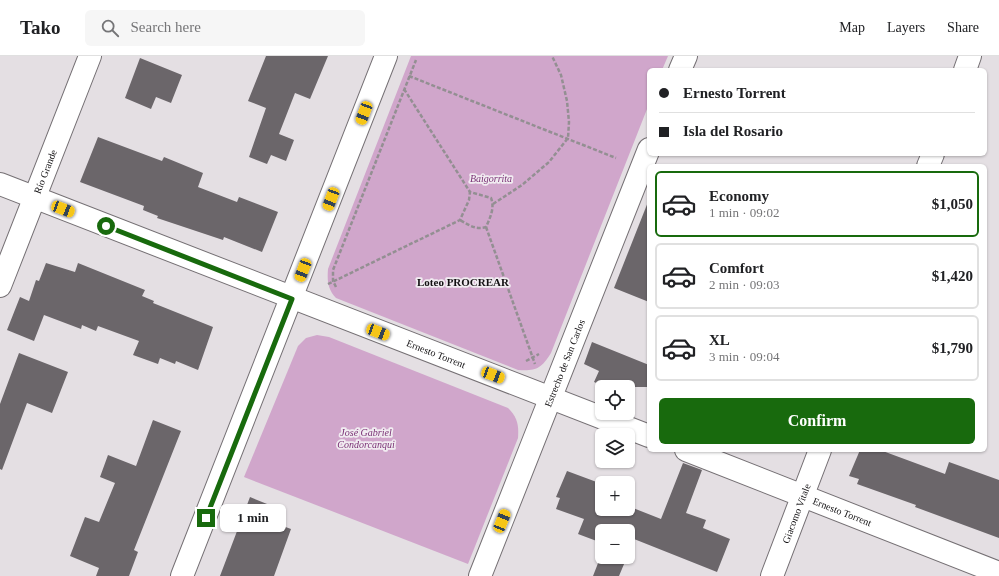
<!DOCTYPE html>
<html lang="en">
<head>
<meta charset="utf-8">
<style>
  :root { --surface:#fff; --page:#f6f6f6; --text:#202124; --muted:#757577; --line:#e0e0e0; --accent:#186a0d }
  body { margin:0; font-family:"Times New Roman",serif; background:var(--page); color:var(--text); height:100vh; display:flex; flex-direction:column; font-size:15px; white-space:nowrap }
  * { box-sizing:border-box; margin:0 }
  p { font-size:13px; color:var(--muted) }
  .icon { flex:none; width:22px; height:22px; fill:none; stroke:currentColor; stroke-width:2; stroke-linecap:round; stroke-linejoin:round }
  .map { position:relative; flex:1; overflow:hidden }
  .side { position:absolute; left:647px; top:108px; width:340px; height:288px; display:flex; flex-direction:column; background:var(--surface); border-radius:6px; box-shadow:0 1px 3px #0004 }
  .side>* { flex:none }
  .banner { position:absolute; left:647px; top:12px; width:340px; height:88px; border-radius:6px; box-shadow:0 1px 3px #0004; display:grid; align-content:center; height:88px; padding:0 12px; background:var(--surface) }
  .controls { position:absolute; left:595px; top:324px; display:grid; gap:8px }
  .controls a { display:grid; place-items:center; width:40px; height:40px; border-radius:6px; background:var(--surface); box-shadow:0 1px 3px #0004; font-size:20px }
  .end { position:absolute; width:18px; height:18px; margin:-9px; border:5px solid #186a0d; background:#fff; box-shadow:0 0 0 2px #fff }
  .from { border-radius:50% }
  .bubble { position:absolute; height:28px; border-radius:6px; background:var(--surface); box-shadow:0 1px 3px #0004; font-size:13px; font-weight:600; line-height:28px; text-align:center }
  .car { position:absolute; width:12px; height:24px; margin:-12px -6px; border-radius:5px; box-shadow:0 0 3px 1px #0007; background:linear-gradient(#f5c518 24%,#345 0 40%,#f5c518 0 76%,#345 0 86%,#f5c518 0) }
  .banner b { display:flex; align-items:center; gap:14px; height:38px; font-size:15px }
  .banner b+b { border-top:1px solid var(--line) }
  .banner i { width:10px; height:10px; background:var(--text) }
  ul { padding:7px 0 0; list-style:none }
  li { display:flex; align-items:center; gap:12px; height:66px; margin:0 8px 6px; padding:0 4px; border:2px solid var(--line); border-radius:6px }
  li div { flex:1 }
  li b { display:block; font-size:15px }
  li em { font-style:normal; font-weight:600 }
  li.selected { border-color:var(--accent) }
  li>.icon { width:36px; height:36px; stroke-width:1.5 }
  .action { display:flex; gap:8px; margin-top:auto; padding:8px 12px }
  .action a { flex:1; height:46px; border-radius:6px; background:var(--accent); color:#fff; font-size:16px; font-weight:600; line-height:46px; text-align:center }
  header { display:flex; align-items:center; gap:24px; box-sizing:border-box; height:56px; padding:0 20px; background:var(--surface); border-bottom:1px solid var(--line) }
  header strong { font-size:19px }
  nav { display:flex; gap:22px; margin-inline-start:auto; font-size:14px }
  .search { width:280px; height:36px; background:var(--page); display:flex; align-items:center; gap:10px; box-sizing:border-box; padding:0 14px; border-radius:6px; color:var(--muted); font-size:15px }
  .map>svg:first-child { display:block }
</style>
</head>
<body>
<header>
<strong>Tako</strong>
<div class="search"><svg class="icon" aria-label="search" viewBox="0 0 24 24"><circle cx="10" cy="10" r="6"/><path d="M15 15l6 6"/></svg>Search here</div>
<nav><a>Map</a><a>Layers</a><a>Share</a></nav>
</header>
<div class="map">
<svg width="999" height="520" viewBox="0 0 999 520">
  <rect width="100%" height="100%" fill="#e4dfe3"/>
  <g fill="#d0a6cb">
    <path d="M411,0h257l-6,14h-13v34l-98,249c-10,16 -15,18 -33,17l-182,-72c-8,-9 -9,-16 -8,-29z"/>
    <path d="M317,279l12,2 179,71c9,9 11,16 10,30l-50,126 -224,-87 54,-131 8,-8z"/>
  </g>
  <g fill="#6b666a">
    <path d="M266,0h62l-18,43 -15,-6 -16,41 15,6 -8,21 -15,-6 -4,9 -18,-7 17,-49 -18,-7z"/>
    <path d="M140,2l42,17 -11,28 -15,-6 -5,12 -26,-11z"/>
    <path d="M98,81l64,24 2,-4 39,16 -5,14 39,15 2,-5 39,15 -16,40 -38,-15 -1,3 -66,-22 1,-2 -15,-6 1,-4 -64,-24z"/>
    <path d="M648,146h1v100l-35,-14z"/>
    <path d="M46,207l29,9 3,-9 67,27 -3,6 12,5 -1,2 60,24 -15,43 -22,-9 -1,3 -15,-6 -2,6 -25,-9 6,-14 -41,-15 -2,5 -14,-6 -1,4 -37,-14 -10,26 -27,-11 13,-33 9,4 7,-21 3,1z"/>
    <path d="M592,286l57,23v22h-43l-12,-5 5,-11 -15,-7z"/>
    <path d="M19,297l49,19 -16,41 -25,-10 -25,67 -2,-1v-65z"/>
    <path d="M153,364l28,11 -47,119 4,2 -9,24h-33l3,-8 -29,-12 15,-39 14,5 16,-39 -15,-6 8,-22 28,11z"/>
    <path d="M860,394h20l65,24 4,-12 50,18v58l-84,-31 1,-2 -59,-21 2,-5 -10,-3z"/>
    <path d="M683,407l19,7 -16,43 20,7 -3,8 27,11 -13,33 -83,-33 -6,15v-23h-26v12l-24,-9 6,-15 -28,-10 4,-11 -4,-1 11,-26 35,13v25h26v-3l33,13z"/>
    <path d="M250,441l27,11 -5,14 19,7 -17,47h-54z"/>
    <path d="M602,497v4h25l-8,19h-26z"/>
  </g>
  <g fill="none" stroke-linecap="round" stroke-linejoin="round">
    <g stroke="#757074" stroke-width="24">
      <g id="minor">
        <path d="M680,14l6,-14"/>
        <path d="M965,14l5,-14"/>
        <path d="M928,110l5,-12"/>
        <path id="s1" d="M0,128l649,252"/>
        <path id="s2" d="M0,230l90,-230"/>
        <path id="s3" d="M686,394l313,123"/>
        <path d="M182,520l204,-520"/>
        <path id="s4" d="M480,520l169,-427"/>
        <path id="s5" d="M772,520l48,-126"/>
      </g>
    </g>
    <g stroke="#938f92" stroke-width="2.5" stroke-dasharray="4 2" stroke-linecap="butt">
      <path d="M409,20l207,82"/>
      <path d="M404,33l66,103"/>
      <path d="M493,148l29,-19 27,-23 19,-24 1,-16 -2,-21 -6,-26 -9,-19"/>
      <path d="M486,171l49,137"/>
      <path d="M328,228l132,-64 9,-20 1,-8 21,6c4,10 -1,20 -5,29 -11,3 -17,-2 -26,-7"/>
      <path d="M336,231l-3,-6v-11l83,-210"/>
      <path d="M526,305l13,-7"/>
    </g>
    <use href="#minor" stroke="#fff" stroke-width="22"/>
  </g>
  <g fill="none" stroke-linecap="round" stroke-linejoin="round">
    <path stroke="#186a0d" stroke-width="5" d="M106,170l186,73 -86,219"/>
  </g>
  <g text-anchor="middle" stroke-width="3.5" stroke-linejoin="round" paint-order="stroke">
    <g font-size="10" fill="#121012" stroke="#f1ecf1">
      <text dy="4" stroke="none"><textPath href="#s2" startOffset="123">Río Grande</textPath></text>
      <text dy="4" stroke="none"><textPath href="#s1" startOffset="468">Ernesto Torrent</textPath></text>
      <text dy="4" stroke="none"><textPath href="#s4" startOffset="229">Estrecho de San Carlos</textPath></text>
      <text dy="4" stroke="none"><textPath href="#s3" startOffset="168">Ernesto Torrent</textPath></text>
      <text dy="4" stroke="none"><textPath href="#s5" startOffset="67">Giacomo Vitale</textPath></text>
    </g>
    <g font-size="10" font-style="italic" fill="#7a3175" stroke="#f1ecf1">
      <text x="491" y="126">Baigorrita</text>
      <text x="366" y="380">José Gabriel<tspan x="366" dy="12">Condorcanqui</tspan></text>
    </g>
    <g font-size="11" font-weight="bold" fill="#121012" stroke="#f1ecf1">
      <text x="463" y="230">Loteo PROCREAR</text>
    </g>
  </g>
</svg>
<div class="controls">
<a><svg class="icon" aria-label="locate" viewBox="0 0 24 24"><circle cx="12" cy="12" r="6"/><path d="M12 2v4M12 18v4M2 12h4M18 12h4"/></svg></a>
<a><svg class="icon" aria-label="layers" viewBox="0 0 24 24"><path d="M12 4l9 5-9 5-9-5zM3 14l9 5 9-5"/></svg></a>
<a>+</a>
<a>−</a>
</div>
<i class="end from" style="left:106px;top:170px"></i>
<i class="end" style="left:206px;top:462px"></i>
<div class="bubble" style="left:220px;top:448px;width:66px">1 min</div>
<i class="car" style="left:364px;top:57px;rotate:201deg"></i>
<i class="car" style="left:331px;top:143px;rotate:201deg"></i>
<i class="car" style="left:63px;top:153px;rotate:111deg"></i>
<i class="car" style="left:303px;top:214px;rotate:201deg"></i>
<i class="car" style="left:378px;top:276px;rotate:111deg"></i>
<i class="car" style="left:493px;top:319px;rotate:111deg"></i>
<i class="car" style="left:502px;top:465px;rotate:22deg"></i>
<div class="banner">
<b><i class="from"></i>Ernesto Torrent</b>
<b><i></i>Isla del Rosario</b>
</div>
<section class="side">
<ul>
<li class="selected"><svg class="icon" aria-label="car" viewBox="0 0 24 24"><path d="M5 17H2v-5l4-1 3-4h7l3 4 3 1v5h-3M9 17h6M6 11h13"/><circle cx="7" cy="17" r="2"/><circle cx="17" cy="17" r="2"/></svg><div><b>Economy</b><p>1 min · 09:02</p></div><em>$1,050</em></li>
<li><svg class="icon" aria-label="car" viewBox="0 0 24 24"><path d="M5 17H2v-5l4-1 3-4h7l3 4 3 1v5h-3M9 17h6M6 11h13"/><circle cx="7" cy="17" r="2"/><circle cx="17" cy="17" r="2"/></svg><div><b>Comfort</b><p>2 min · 09:03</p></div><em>$1,420</em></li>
<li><svg class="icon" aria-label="car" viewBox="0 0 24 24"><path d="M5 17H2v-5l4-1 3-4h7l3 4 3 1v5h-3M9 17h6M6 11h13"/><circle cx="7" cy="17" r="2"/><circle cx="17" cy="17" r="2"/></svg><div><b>XL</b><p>3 min · 09:04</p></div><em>$1,790</em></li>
</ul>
<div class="action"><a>Confirm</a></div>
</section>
</div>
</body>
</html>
